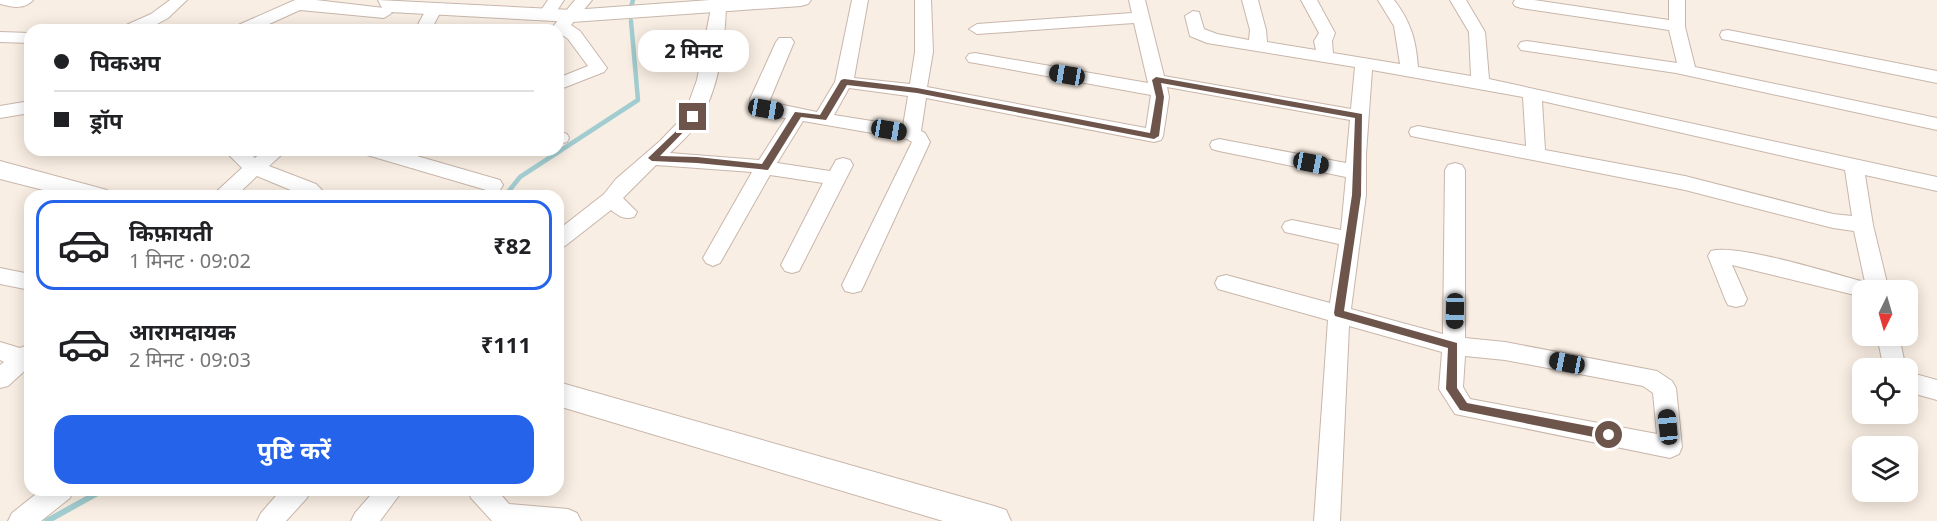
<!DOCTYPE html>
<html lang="hi">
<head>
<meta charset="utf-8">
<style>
  :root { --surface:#fff; --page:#f2f2f2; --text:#202124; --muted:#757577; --line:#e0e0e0; --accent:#2563eb }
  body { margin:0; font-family:"Noto Sans","Noto Sans Devanagari",sans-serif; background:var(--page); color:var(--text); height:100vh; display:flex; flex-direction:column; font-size:22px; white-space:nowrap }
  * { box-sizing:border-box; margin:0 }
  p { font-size:20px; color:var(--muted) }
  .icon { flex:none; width:33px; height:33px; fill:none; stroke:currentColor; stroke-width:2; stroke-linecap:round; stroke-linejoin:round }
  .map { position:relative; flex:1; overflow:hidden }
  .panel { position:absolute; left:24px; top:190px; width:540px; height:306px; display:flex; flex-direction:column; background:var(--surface); border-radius:18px; box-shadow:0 3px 15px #0003 }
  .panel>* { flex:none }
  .top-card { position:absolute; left:24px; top:24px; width:540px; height:132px; border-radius:18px; box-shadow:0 3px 15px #0003; display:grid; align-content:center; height:132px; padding:0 30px; background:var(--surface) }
  .needle { width:39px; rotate:185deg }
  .controls { position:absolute; left:1852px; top:280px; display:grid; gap:12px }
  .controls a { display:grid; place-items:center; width:66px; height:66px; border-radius:12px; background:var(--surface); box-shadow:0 3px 15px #0003; font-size:30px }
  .end { position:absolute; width:27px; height:27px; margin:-14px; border:8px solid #6e554c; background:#fff; box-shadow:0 0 0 3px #fff }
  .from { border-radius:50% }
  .bubble { position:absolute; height:42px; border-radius:18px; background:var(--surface); box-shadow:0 3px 15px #0003; font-size:20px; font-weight:700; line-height:42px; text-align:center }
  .car { position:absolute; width:18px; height:36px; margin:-18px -9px; border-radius:8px; box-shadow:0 0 4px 2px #0007; background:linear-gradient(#222 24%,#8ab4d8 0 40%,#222 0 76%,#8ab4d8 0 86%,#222 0) }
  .top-card b { display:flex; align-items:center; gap:21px; height:57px; font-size:22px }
  .top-card b+b { border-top:2px solid var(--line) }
  .top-card i { width:15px; height:15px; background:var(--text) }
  ul { padding:10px 0 0; list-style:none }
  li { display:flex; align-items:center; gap:18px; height:90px; margin:0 12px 9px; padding:0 18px; border:3px solid transparent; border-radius:18px }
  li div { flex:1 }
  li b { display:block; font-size:22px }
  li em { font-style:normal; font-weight:700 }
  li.selected { border-color:var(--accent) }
  li>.icon { width:54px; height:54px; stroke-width:1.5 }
  .primary-button { display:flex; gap:12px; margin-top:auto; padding:12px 30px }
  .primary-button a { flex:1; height:69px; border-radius:18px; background:var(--accent); color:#fff; font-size:24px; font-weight:700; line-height:69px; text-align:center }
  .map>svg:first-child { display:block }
</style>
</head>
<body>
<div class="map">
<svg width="1937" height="521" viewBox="0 0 1937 521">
  <rect width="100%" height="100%" fill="#f9eee3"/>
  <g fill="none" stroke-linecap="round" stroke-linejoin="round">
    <g stroke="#a2cdd0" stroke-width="4.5">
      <path d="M631,7l2,-7"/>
      <path d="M505,196l15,-19 118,-77 -7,-79"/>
    </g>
    <path stroke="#a2cdd0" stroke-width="6" d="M47,521l56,-31"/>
    <g stroke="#c8b6ab" stroke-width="2">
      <g id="minor">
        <path d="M0,0h33c-9,10 -21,7 -33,4z"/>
        <path d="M170,0h17l-19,18 -18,10 -28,2 2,-4 27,-12z"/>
        <path d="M295,0h21l68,8 8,5 -8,5 -84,-8 -44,20h-22l2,-4z"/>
        <path d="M548,0h16l-13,20h-12l-2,-4z"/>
        <path d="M575,0h17l-21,25 9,6 27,37 -3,4 -46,18v-12l30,-12 -20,-27 -7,-5 -3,1v-5h-8z"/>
        <path d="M852,0h16l-14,78 56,6 5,-32v-52h16l2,52 -6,35 219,41 5,-33 -176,-32 -6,-1 -3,-4 3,-4 6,-1 173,30 -14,-60 -157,11 -8,-5 8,-5 155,-11 -3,-13h16l19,76 187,33 4,-42 -148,-24 -17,-7 -5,-20 8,-5 6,1 5,17 13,5 32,6 1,-10 -8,-30h16l8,30 1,12 49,8 -2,-9 5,-8 -18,-33h16l18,33 -3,8 1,12 67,11 -6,-38 -16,-26h16c17,22 22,40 24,67l53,9 -2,-44 -19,-32h16l19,32 4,47 448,98v14l-72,-16 8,50 16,66h-26v6l-131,-32 15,34 -3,6 -8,2 -8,-2 -3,-6 -17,-43 3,-5c25,-8 123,23 154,31l-11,-51 -21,-3 -148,-38 -274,-54 -2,-4 2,-4 7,-2 108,20 -3,-49 -151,-27 -6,84v41l-15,114 92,25 2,-164 3,-5 7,-2 7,2 3,5v168l40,4 152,29 15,10 4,7 6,59 -3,7 -9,4 -215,-44 -16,-25 3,-37 -93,-26 -9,195h-26l14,-201 -110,-31 -3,-6 3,-6 8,-2 104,28 9,-59 -54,-12 -3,-5 3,-5 7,-2 49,10 5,-53 -127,-26 -7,-2 -2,-4 2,-4 7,-2 127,24 4,-43 -183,-33 2,10 -6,39 -2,4 -7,2 -228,-44 -5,33 4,2 5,9 -66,143 -3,6 -8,2 -8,-2 -3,-6 70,-143 -5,-3 -104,-18 -26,42 53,8 6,-11 7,-2 7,2 3,5 -54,106 -7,2 -7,-2 -4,-6 42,-82 -53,-8 -50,88 -7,3 -7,-3 -3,-5 49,-86 -96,-7 -33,33 14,14 -3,5c-10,3 -15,-1 -23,-7l-46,36 -7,3v-19l46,-36 12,-15 44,-38 24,-25 13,-36 15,-77 6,-2 8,5c-1,36 -7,80 -25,112 -7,13 -20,24 -31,35l89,7 27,-42c-14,-2 -33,-2 -36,-19l26,-57 3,-4h12l3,4 -25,60 48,10 18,-30zM849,88l59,8 -5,30 -69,-11zM1542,101l303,69 7,46 -19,-2 -148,-38 -140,-26zM1465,356l40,4 138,26 10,7 4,41 -187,-35 -7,-12z"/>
        <path d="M1515,0h19l135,20v-20h16v27l10,40 242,51v12l-261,-57 -155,-23 -3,-4 3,-4 6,-1 150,22 -8,-33 -148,-22 -6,-2 -2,-3z"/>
        <path d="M434,4l8,5 -11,21h-16l13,-24z"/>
        <path d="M1728,30l209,41v12l-215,-44 -2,-4 2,-4z"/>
        <path d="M0,32l30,1v10l-30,-1z"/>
        <path d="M30,101v12l-30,5v-12z"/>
        <path d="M558,131l9,3 2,4 -2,4 -9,2z"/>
        <path d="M224,150h22l9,8 10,-8h22l-18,16 47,18 12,12h-23l-48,-20 -21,20h-22l3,-5 25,-23z"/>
        <path d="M364,150h32l104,30 3,5 -3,5 -7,2 -126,-37z"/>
        <path d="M0,268l30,6v16l-30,-6z"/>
        <path d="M1877,336h22l7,33h-22z"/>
        <path d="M0,342l20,6 10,-4v22l-22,20 -8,2v-23l4,-3 -4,-2z"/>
        <path d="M1908,372l29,8v20l-29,-8z"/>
        <path d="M41,490h32l-3,8 -29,23h-33l4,-8z"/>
        <path d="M281,490h29l-3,8 -21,23h-29l4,-8z"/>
        <path d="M375,490h28l-23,31h-29l4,-8z"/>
        <path d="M468,490h29l12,14 59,5 9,4 4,8h-89l-21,-23z"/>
      </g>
    </g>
    <g stroke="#c8b6ab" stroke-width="2">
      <g id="tertiary">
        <path d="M378,0l194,10 138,-10h101l-3,4 -7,2 -229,16 -182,-10 -7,-2z"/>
        <path d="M0,161l107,29 4,6h-44l-67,-17z"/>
        <path d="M558,382l436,124 12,4 5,11h-68l-385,-115z"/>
      </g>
    </g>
    <use href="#minor" fill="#fff" fill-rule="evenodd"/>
    <use href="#tertiary" fill="#fff" fill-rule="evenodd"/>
  </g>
  <path fill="#6e554c" d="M1156,77l206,37 -1,81 -17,116 113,32v45l10,15 142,27 6,5 -2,4 -4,1 -149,-30 -14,-21 2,-41 -113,-32 -1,-3 18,-118 3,-77 -194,-35 3,14 -5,39 -5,3 -237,-46 -70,-8 -21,35 -25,-3 -33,53 -71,-7 -45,-2 -4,-3 45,-43h3v4l-36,37 37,1 65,7 33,-52 25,3 21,-35 3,-1 73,9 233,45 6,-36 -4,-17z"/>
</svg>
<div class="controls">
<a><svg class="needle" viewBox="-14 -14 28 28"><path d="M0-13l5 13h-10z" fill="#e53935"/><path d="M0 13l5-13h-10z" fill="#757577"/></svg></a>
<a><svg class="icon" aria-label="locate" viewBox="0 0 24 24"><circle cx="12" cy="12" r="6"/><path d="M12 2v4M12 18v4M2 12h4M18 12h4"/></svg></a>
<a><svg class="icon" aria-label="layers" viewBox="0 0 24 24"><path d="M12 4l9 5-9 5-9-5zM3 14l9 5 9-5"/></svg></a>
</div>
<i class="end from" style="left:1609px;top:435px"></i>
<i class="end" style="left:693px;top:117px"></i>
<div class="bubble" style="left:638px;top:30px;width:111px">2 मिनट</div>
<i class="car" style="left:1067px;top:75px;rotate:280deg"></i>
<i class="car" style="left:766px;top:109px;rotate:100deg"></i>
<i class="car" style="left:889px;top:130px;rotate:100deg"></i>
<i class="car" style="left:1311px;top:163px;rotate:101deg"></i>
<i class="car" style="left:1455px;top:311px;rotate:181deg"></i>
<i class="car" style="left:1567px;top:363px;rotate:281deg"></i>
<i class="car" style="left:1668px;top:427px;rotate:354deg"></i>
<div class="top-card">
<b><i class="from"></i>पिकअप</b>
<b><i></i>ड्रॉप</b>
</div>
<section class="panel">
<ul>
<li class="selected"><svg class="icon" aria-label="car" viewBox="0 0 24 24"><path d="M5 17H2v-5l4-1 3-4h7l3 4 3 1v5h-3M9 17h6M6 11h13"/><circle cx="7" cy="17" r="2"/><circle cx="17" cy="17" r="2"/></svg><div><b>किफ़ायती</b><p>1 मिनट · 09:02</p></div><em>₹82</em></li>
<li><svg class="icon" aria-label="car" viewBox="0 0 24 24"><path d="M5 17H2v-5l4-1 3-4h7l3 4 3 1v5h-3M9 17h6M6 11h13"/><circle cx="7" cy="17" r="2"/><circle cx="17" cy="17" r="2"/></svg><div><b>आरामदायक</b><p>2 मिनट · 09:03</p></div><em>₹111</em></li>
</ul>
<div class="primary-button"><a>पुष्टि करें</a></div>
</section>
</div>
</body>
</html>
